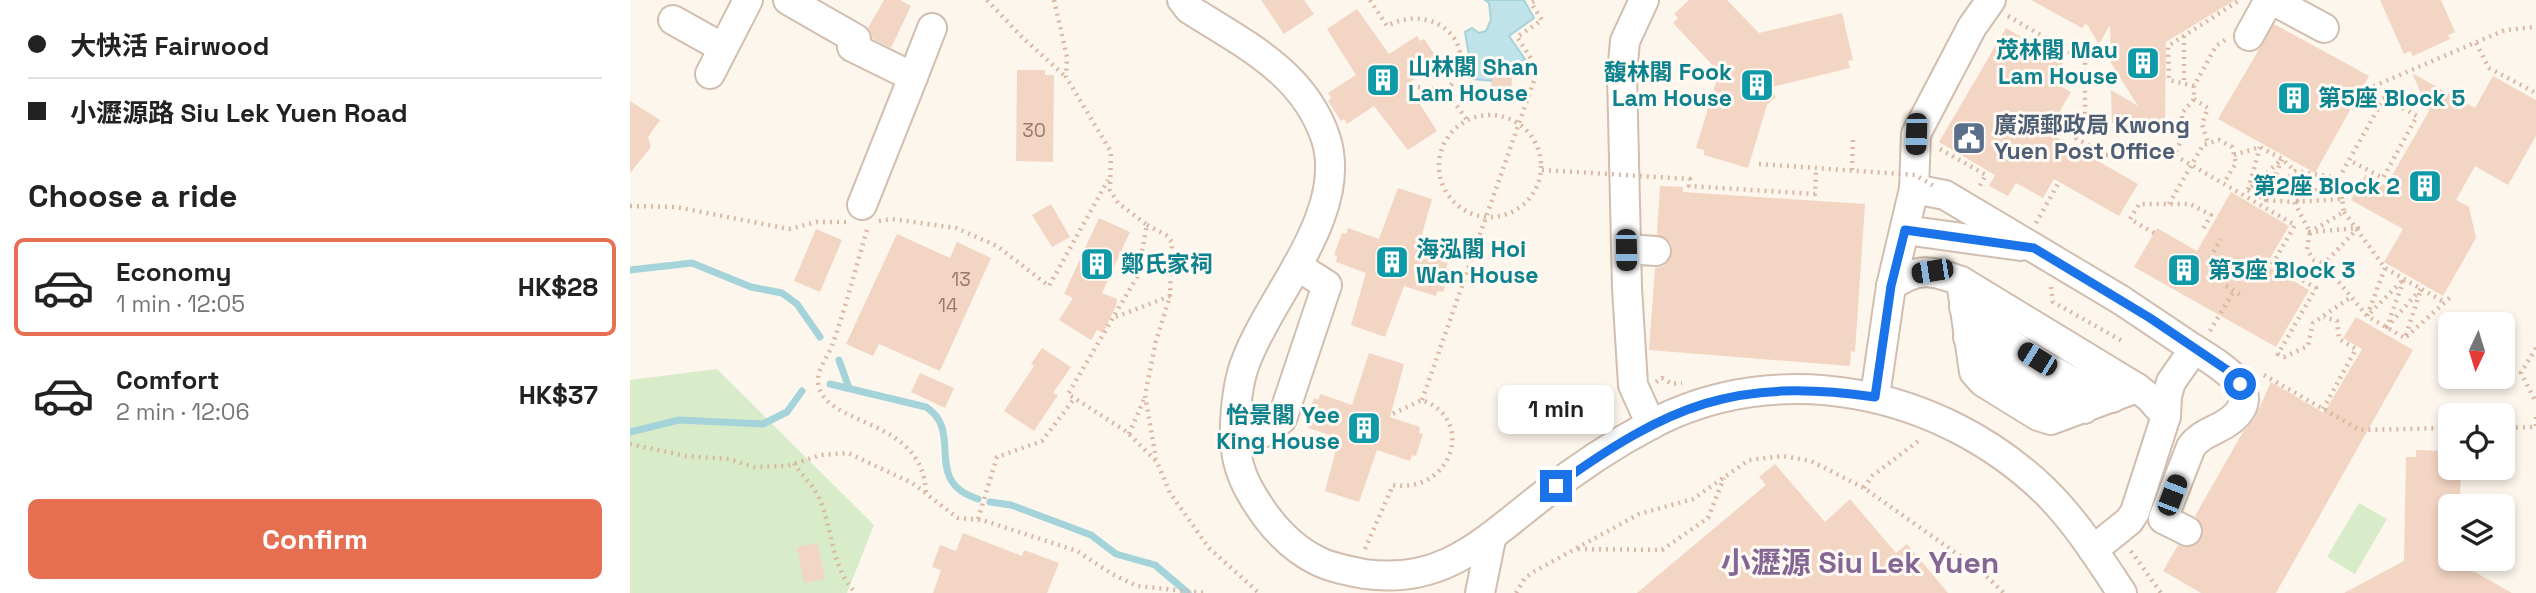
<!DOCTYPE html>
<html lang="en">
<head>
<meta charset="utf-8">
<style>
  :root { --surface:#fff; --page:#f2f2f2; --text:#222; --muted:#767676; --line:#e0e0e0; --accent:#e76f51 }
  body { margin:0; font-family:"Space Grotesk","Noto Sans TC",sans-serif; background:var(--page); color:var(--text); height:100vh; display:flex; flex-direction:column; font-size:26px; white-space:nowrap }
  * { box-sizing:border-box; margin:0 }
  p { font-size:23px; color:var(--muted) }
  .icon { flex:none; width:38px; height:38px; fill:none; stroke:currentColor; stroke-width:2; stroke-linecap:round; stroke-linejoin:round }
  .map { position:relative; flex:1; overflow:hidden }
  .side { display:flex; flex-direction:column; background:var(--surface); width:630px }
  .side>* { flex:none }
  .guide { display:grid; align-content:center; height:154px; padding:0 28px; background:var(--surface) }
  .needle { width:46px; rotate:184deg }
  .controls { position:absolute; left:1808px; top:312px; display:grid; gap:14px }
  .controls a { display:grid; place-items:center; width:77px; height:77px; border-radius:10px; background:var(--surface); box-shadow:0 4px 10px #0003; font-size:35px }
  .end { position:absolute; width:32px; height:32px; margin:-16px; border:9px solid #1a73e8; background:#fff; box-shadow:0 0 0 4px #fff }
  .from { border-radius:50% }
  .bubble { position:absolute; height:49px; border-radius:10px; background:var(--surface); box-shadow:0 4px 10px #0003; font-size:23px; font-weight:600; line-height:49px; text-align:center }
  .car { position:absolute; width:21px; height:42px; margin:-21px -10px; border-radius:9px; box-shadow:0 0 5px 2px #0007; background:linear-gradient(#222 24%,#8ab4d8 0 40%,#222 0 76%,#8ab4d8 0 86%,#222 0) }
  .guide b { display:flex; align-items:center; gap:24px; height:66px; font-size:26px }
  .guide b+b { border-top:2px solid var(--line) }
  .guide i { width:18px; height:18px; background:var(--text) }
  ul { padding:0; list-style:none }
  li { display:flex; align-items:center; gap:21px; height:98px; margin:0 14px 10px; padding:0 14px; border:4px solid transparent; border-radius:10px }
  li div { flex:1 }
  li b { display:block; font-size:26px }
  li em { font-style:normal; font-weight:600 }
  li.current { border-color:var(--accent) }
  li>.icon { width:63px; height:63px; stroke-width:1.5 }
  h2 { padding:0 28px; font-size:32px; line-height:84px }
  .button { display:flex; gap:14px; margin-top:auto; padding:14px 28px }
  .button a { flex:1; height:80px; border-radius:10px; background:var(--accent); color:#fff; font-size:28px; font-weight:600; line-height:80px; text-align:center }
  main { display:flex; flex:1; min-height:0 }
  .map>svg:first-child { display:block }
</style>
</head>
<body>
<main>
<section class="side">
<div class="guide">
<b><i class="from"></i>大快活 Fairwood</b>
<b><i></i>小瀝源路 Siu Lek Yuen Road</b>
</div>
<h2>Choose a ride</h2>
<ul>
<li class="current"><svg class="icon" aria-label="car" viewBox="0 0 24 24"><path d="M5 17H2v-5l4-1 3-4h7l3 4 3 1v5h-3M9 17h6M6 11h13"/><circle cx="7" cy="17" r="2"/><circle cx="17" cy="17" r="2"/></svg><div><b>Economy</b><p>1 min · 12:05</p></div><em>HK$28</em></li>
<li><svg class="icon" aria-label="car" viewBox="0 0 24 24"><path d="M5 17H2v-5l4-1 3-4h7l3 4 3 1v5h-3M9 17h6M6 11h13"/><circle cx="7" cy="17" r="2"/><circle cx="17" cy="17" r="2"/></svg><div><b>Comfort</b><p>2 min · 12:06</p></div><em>HK$37</em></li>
</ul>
<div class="button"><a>Confirm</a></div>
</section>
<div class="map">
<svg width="1906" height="593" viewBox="0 0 1906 593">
  <rect width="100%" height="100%" fill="#fdf6ec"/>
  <g fill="#d8ecc9">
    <path d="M87,369l157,156 -27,68h-217v-213z"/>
    <path d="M1729,503l28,16 -32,55 -28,-17z"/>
  </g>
  <path fill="#bfe3e8" stroke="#a5d3da" stroke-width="2" d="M855,0h39l10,18 -25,18 16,23 -14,10 -17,-3 -2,15 -19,-2 -8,-47 7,-4 7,5 7,-2 5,-11 -2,-17z"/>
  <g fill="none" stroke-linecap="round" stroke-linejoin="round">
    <g stroke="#a5d3da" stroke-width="7">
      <path d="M0,270l62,-7 59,24 31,6 15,11 23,33"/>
      <path d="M209,360l10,28"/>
      <path d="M200,384l96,23c39,25 -5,74 52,92"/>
      <path d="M0,432l49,-12 84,4 24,-12 15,-21"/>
      <path d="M360,502l21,3 80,30 25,19 39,11 33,28"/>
    </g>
  </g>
  <g fill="#f3d5c3">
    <path d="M254,0h16l11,6 -20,42 -18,-9 -5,-11z"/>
    <path d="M631,0h43l10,14 -30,20z"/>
    <path d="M1059,0h38l32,33 83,-20 11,47 -5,1 2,7 -82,20 8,9 -9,8 -19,63 -44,-13v-5l-8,-2 23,-76 -46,-49 5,-5 -4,-4z"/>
    <path d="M1401,0h204l-69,42 -1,80 8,5 -54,1v-6l-7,1 -1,-33 27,16 -27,-43 -1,-38 -11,19 -13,-21 -4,5z"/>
    <path d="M1750,0h61l14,32 -7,3 2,4 -37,17 -3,-5 -6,3z"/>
    <path d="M727,9l32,45 28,-18 3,5 4,-2 13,19 -4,3 3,5 -29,18 30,47 -29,19 -34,-44 -27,18 -3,-5 -3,2 -13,-20 3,-3 -3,-5 28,-18 -29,-46z"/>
    <path d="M1644,24l95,52 -54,97 -97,-54z"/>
    <path d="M1376,28l57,34 -11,19 19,11 -11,19 21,13 -46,1 103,59 -19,32 -65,-37 -11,19 -27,-15 -8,13 -19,-10 6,-11 -56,-33z"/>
    <path d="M864,66l19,3 -2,21 -20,-3z"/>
    <path d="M387,70h28v5h9l-1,87 -37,-1z"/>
    <path d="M1782,73l63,35 18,-32 43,24v36l-28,49 -33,-19 -19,34 13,7 7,31 -33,58 -59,-34 19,-33 -52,-29 14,-25 21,11 43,-75z"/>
    <path d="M0,101l30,19 -12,17 3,10 -21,26z"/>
    <path d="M1030,186l23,1v5l182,12 -10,148 -4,-1 -1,15 -201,-16 6,-82 9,-2 8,-13 -1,-10 -14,-9z"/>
    <path d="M768,188l34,11 -15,53 31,11 -2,6 4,1 -7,22 -5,-1 -2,5 -32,-10 -19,51 -34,-12 15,-52 -30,-11 1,-6 -3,-1 8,-22 4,1 2,-6 31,11z"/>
    <path d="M1601,192l58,34 -23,39 43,25 -33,57 -142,-80 23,-39 40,23z"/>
    <path d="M421,204l19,33 -18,10 -20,-32z"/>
    <path d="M469,218l31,14 -28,61 15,6 -1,7 -13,27 -6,-3 -6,10 -32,-20 14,-22 -9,-4z"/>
    <path d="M186,229l26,11 -22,52 -26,-11z"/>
    <path d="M267,234l53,24 7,-16 34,16 -51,113 -61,-27 -6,12 -27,-12z"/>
    <path d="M1726,317l57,33 -137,243h-75l-38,-22 15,-26 11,2 12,-8 2,-10 -8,-13 48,-84 11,-12 17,-38 53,31 38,-64 -19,-11z"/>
    <path d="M412,348l29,19 -18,26 5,2 -24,36 -30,-20 30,-45 -3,-2z"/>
    <path d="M739,353l35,11 -14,53 30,10 -1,6 4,1 -7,22 -4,-1 -2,6 -33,-11 -18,52 -34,-11 14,-53 -31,-10 2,-5 -4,-1 8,-24 4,2 2,-6 32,11z"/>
    <path d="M290,373l34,15 -9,20 -34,-16z"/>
    <path d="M1786,450l34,1v16h11l-1,30h-9l-1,61 62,35h-168l60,-32 2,-104h10z"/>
    <path d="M1145,464l50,58 25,-23 46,54 11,-9 41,49h-311l129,-108 -7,-8z"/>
    <path d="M333,533l59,23 2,-6 35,13 -12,30h-114l8,-23 -9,-3 8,-22 16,6z"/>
    <path d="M187,543l8,36 -21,4 -7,-36z"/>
  </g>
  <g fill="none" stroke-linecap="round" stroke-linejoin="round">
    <g stroke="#d1beb0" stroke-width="32">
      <g id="minor">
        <path d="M158,0l68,39 -4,8 61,30 -51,128"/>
        <path d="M552,0l7,9c55,35 115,63 137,130 23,75 -55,155 -80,222 -8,20 -10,41 -11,63 -1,26 3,47 16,69 16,28 38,54 67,68 14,7 31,10 47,13 79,11 120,-34 177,-78 33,-26 70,-51 108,-71 129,-69 291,-34 394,65 31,30 54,67 78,103"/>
        <path d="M1014,0l-19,41 -3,33 5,214 6,97 18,40"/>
        <path d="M1642,0l52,28"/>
        <path d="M43,20l50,28"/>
        <path d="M1619,36l20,-36"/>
        <path d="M80,74l38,-74"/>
        <path d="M283,77l19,-49"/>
        <path d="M1284,189l2,-55 56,-107 19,-27"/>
        <path d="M1275,230l116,16"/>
        <path d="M996,249l30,2"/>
        <path d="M1331,281l13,91 9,10 55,34 13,4 86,-32"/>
        <path d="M1261,286c27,-19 40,-16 70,-5l176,107 13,10 16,18"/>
        <path d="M1334,307c43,37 94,72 148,91"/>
        <path d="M1338,337c34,30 73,56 116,72"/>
        <path d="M1245,396l16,-110 23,-97 31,6 89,53"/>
        <path d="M605,438l27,-5 20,-14 45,-134 -30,-19"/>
        <path d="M1557,531l-24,-12 28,-72c11,-15 26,-16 40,-27 37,-29 -15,-57 -37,-71"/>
        <path d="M1463,550l36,-29 6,-9 31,-96 1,-20 4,-14 23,-33 -73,-49"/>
        <path d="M850,593l11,-54"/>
      </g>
    </g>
    <g stroke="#d9b8a5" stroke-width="4.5" stroke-dasharray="2 5" stroke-linecap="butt">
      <path d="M357,0l35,37 44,40"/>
      <path d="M424,0l13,57 -1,20 45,75 -1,38 8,13 29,22 -10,52 -69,117 59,38 30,30 13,31 39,55 50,45"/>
      <path d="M740,0l17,26c48,-26 99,22 59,65l21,29"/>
      <path d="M1378,16l77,45v61l-9,16 29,17h69"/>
      <path d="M1554,36v46"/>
      <path d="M1595,40l-9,6 -22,40v13l-12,14v26l-8,16 121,70 -22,38 43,25 -38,66 6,3 24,-11 5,-23 38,-26"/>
      <path d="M1846,43l13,25 47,25"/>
      <path d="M781,86l35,5"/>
      <path d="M1564,86l-25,-6 -1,-34 72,-46"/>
      <path d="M1737,89l138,-59 31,-3"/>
      <path d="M1754,98l33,18 -34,62 -34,-18z"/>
      <path d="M1564,99l14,9 -6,16 6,19"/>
      <circle cx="860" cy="166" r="51"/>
      <path d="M1630,147l-12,43 34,-31 -16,41 29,-29 44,7 -45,24 48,-3 2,13 -34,20 48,-4 -34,36"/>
      <path d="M1310,149l46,26 -8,14"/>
      <path d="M1604,155l26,-8 22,12 13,12"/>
      <path d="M1222,170l1,-30"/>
      <path d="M1618,190l18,10 28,2 16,30 -3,18 7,10 10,4 43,52 38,22"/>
      <path d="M1712,199l-3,-21 10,-18"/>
      <path d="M1539,204l34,-59 16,-5 13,7 4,16 -12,20"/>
      <path d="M0,206l46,1 113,22 28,-7h29"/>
      <path d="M1714,212l41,56 59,34"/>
      <path d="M249,221l13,-2 64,9 41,18 52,40 59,-106"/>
      <path d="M1406,223l23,-41"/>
      <path d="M517,225l19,10 6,7 -2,54"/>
      <path d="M237,230c-11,37 -21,76 -34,113 -4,12 -16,26 -15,39 4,46 106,33 108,112"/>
      <path d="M1524,233l-24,-14 9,-15h51l21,11 -8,14"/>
      <path d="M786,250l17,-7 39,13"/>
      <path d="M1580,258l11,-19"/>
      <path d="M1755,268l-18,48 37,-37 -17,48 34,-38 -16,49 48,-43"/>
      <path d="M1635,277l8,-14"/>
      <path d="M1596,286l18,11"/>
      <path d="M1421,287l2,15 71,40"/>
      <path d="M486,317l54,-21 -14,45 -11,54 11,64"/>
      <path d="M1580,331l24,-40"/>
      <path d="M1906,348l-15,25 15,29"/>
      <path d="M1634,375l96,55 90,-2"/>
      <path d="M1026,382l6,-4 10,6 10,-1"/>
      <path d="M792,400l116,-331 -21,-32 25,-17 -11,-17 5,-3"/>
      <path d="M1693,409l33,-60 -17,-10 -2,-18 -13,-4"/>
      <path d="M1906,417v14"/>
      <path d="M1872,428l32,-1"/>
      <path d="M499,434l16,-37"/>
      <path d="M0,444l56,12 43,3 25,8 33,-1 34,-11 27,-2 64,30 46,35 24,2 95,31 35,23 25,12 68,7"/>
      <path d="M164,463c8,13 21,24 26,37 13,31 11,68 36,93"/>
      <path d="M1234,488l8,-12 49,-37"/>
      <path d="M348,519l19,-62 45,-16 32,-42"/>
      <path d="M735,549l28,-64c58,9 84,-65 29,-85l-32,15"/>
      <path d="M948,549l84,1 46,-32 16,-40"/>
      <path d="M1501,551l30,42"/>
      <path d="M886,593l9,-15 10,-7 104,-57 54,-15 56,-39 34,-4 28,5 53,27 116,82 24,23"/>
    </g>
    <use href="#minor" stroke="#fff" stroke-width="28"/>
    <g stroke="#d1beb0" stroke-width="32" stroke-linecap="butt">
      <path id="minor-bridge" d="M1404,248l87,52"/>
    </g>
    <g stroke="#d9b8a5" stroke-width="4.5" stroke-dasharray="2 5" stroke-linecap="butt">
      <path d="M1129,164l156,11 19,11"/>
      <path d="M912,170l148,9 -1,7 126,8 1,-26"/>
    </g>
    <use href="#minor-bridge" stroke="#fff" stroke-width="28"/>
  </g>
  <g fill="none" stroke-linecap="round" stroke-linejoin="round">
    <path stroke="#1a73e8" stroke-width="9" d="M926,486c113,-81 178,-109 319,-89l16,-111 14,-56 129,18 116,70 83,56 7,10"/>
  </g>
  <defs>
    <g id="building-square" transform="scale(1.75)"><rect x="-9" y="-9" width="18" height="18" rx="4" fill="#0f9aa8" stroke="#fffaf3"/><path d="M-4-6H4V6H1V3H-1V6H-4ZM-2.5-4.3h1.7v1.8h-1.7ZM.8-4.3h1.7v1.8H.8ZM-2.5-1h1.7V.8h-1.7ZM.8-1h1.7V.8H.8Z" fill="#fff"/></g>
    <g id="civic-square" transform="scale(1.75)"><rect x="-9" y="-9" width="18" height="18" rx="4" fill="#5c6f8a" stroke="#fffaf3"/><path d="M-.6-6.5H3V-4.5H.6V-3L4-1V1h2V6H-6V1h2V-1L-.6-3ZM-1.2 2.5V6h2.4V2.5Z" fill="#fff"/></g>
  </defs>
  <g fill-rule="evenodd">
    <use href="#building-square" x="1513" y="63"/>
    <use href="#building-square" x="753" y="80"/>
    <use href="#building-square" x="1127" y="85"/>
    <use href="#building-square" x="1664" y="98"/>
    <use href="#civic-square" x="1339" y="138"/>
    <use href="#building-square" x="1795" y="186"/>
    <use href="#building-square" x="762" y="262"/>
    <use href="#building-square" x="467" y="264"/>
    <use href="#building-square" x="1554" y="270"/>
    <use href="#building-square" x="734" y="428"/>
  </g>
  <g text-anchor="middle" stroke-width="6" stroke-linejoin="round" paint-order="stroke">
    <g font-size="19" fill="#987a6a">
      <text x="404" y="137">30</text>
      <text x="331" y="286">13</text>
      <text x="318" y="312">14</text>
    </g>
    <g font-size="23" font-weight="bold" fill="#0d838f" stroke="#fffaf3" text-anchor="start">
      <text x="1488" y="58" text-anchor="end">茂林閣 Mau<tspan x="1488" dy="26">Lam House</tspan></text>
      <text x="778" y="75">山林閣 Shan<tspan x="778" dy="26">Lam House</tspan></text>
      <text x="1102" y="80" text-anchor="end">馥林閣 Fook<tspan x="1102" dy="26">Lam House</tspan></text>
      <text x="1688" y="106">第5座 Block 5</text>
      <text x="1770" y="194" text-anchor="end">第2座 Block 2</text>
      <text x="786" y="257">海泓閣 Hoi<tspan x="786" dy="26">Wan House</tspan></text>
      <text x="491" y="272">鄭氏家祠</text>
      <text x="1578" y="278">第3座 Block 3</text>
      <text x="710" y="423" text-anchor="end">怡景閣 Yee<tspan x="710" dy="26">King House</tspan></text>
    </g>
    <g font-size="23" font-weight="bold" fill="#4e5e75" stroke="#fffaf3" text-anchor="start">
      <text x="1364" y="133">廣源郵政局 Kwong<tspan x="1364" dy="26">Yuen Post Office</tspan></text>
    </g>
    <g font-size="30" font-weight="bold" fill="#846695" stroke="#fffaf3">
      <text x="1230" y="573">小瀝源 Siu Lek Yuen</text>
    </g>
  </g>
</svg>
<div class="controls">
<a><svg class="needle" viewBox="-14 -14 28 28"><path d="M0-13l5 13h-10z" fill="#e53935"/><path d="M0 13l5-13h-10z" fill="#767676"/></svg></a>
<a><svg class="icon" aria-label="locate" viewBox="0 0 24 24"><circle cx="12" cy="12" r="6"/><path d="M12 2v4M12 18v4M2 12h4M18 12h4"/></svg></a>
<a><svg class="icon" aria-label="layers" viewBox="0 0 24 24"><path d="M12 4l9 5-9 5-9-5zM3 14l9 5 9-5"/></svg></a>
</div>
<i class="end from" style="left:1610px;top:384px"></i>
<i class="end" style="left:926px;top:486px"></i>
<div class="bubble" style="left:868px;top:385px;width:116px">1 min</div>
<i class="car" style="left:1286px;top:134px;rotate:182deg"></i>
<i class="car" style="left:996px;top:250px;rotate:179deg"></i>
<i class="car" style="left:1302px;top:271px;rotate:261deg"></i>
<i class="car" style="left:1407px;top:359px;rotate:302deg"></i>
<i class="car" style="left:1542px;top:495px;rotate:21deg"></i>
</div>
</main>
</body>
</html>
